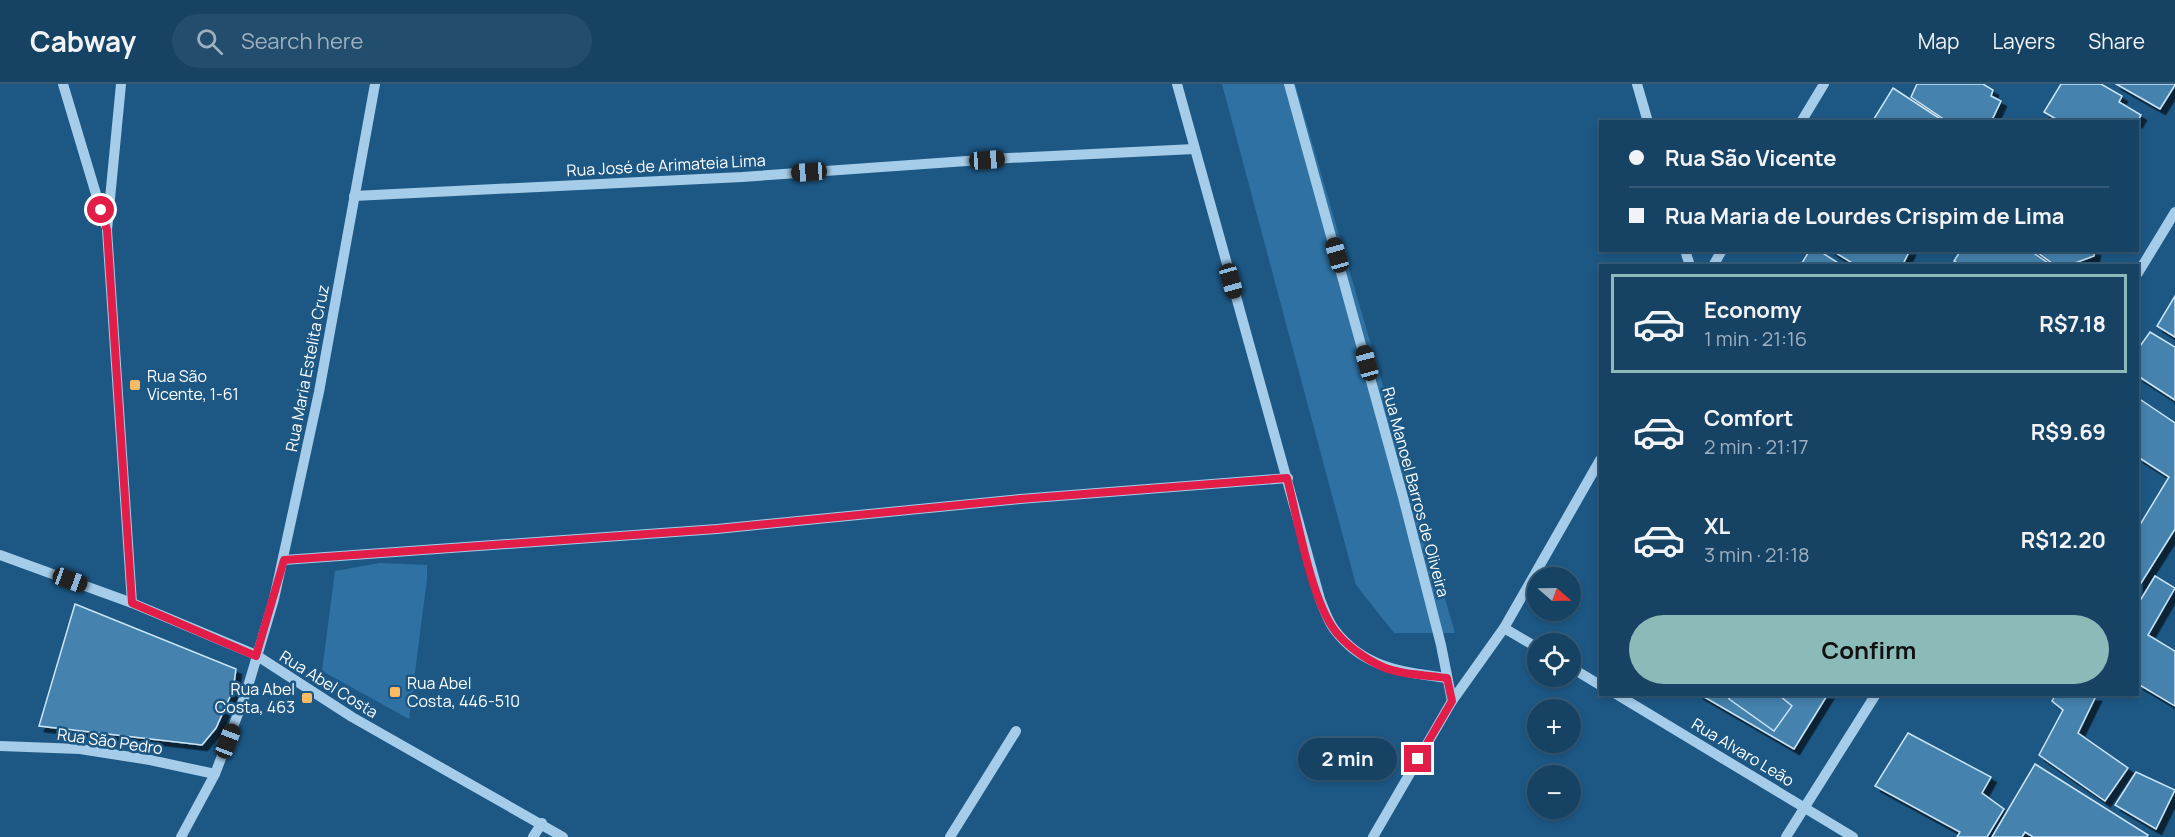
<!DOCTYPE html>
<html lang="en">
<head>
<meta charset="utf-8">
<style>
  :root { --surface:#164264; --page:#234d6d; --text:#f1f3f6; --muted:#9eb0bf; --line:#355b78; --accent:#8bbbb9 }
  body { margin:0; font-family:Manrope,sans-serif; background:var(--page); color:var(--text); height:100vh; display:flex; flex-direction:column; font-size:22px; white-space:nowrap }
  * { box-sizing:border-box; margin:0 }
  p { font-size:20px; color:var(--muted) }
  .icon { flex:none; width:33px; height:33px; fill:none; stroke:currentColor; stroke-width:2; stroke-linecap:round; stroke-linejoin:round }
  .map { position:relative; flex:1; overflow:hidden }
  .panel { position:absolute; left:1599px; top:180px; width:540px; height:432px; display:flex; flex-direction:column; background:var(--surface); border-radius:0px; box-shadow:0 3px 9px #0003,0 0 0 2px var(--line) }
  .panel>* { flex:none }
  .guide { position:absolute; left:1599px; top:36px; width:540px; height:132px; border-radius:0px; box-shadow:0 3px 9px #0003,0 0 0 2px var(--line); display:grid; align-content:center; height:132px; padding:0 30px; background:var(--surface) }
  .needle { width:39px; rotate:110deg }
  .fabs { position:absolute; left:1527px; top:483px; display:grid; gap:12px }
  .fabs a { display:grid; place-items:center; width:54px; height:54px; border-radius:50%; background:var(--surface); box-shadow:0 3px 9px #0003,0 0 0 2px var(--line); font-size:30px }
  .end { position:absolute; width:27px; height:27px; margin:-14px; border:8px solid #e11d48; background:#fff; box-shadow:0 0 0 3px #fff }
  .from { border-radius:50% }
  .bubble { position:absolute; height:42px; border-radius:21px; background:var(--surface); box-shadow:0 3px 9px #0003,0 0 0 2px var(--line); font-size:20px; font-weight:700; line-height:42px; text-align:center }
  .car { position:absolute; width:18px; height:36px; margin:-18px -9px; border-radius:8px; box-shadow:0 0 4px 2px #0007; background:linear-gradient(#222 24%,#8ab4d8 0 40%,#222 0 76%,#8ab4d8 0 86%,#222 0) }
  .guide b { display:flex; align-items:center; gap:21px; height:57px; font-size:22px }
  .guide b+b { border-top:2px solid var(--line) }
  .guide i { width:15px; height:15px; background:var(--text) }
  ul { padding:10px 0 0; list-style:none }
  li { display:flex; align-items:center; gap:18px; height:99px; margin:0 12px 9px; padding:0 18px; border:3px solid transparent; border-radius:0px }
  li div { flex:1 }
  li b { display:block; font-size:22px }
  li em { font-style:normal; font-weight:700 }
  li.selected { border-color:var(--accent) }
  li>.icon { width:54px; height:54px; stroke-width:1.5 }
  .primary-button { display:flex; gap:12px; margin-top:auto; padding:12px 30px }
  .primary-button a { flex:1; height:69px; border-radius:36px; background:var(--accent); color:#111; font-size:24px; font-weight:700; line-height:69px; text-align:center }
  header { display:flex; align-items:center; gap:36px; box-sizing:border-box; height:84px; padding:0 30px; background:var(--surface); border-bottom:2px solid var(--line) }
  header strong { font-size:28px }
  nav { display:flex; gap:33px; margin-inline-start:auto; font-size:21px }
  .search { width:420px; height:54px; background:var(--page); display:flex; align-items:center; gap:15px; box-sizing:border-box; padding:0 21px; border-radius:33px; color:var(--muted); font-size:22px }
  .map>svg:first-child { display:block }
</style>
</head>
<body>
<header>
<strong>Cabway</strong>
<div class="search"><svg class="icon" aria-label="search" viewBox="0 0 24 24"><circle cx="10" cy="10" r="6"/><path d="M15 15l6 6"/></svg>Search here</div>
<nav><a>Map</a><a>Layers</a><a>Share</a></nav>
</header>
<div class="map">
<svg width="2175" height="753" viewBox="0 0 2175 753">
  <defs>
    <filter id="shadow"><feDropShadow dx="5.5" dy="5.5" stdDeviation="0" flood-color="#0009"/></filter>
  </defs>
  <rect width="100%" height="100%" fill="#1d5885"/>
  <g fill="#2e71a2">
    <path d="M1222,0h73l160,549h-61l-38,-48z"/>
    <path d="M380,479l47,2v14l-18,140 -87,-48 13,-100z"/>
  </g>
  <g fill="#4582ae" stroke="#cae5f8" stroke-width="1.5" filter="url(#shadow)">
    <path d="M1917,0h66l10,6 -2,6 10,5 -10,21h-43l-37,-25z"/>
    <path d="M2061,0h40l21,12 -3,6 22,13 -4,7h-76l-17,-10z"/>
    <path d="M2116,0h59v1l-15,24z"/>
    <path d="M1893,4l52,34h-73z"/>
    <path d="M1810,166h8l25,16h-43z"/>
    <path d="M1831,166h79l-8,16h-45z"/>
    <path d="M1961,166h68l22,15 -89,1 -8,-5z"/>
    <path d="M2034,166h61l-1,6 -27,10h-11z"/>
    <path d="M2175,212v41l-18,-11z"/>
    <path d="M2150,248l25,15v53l-37,-24v-27z"/>
    <path d="M2138,314l37,25v106l-37,59v-60l31,-51 -31,-20z"/>
    <path d="M2155,492l20,12 -27,47 27,16v55l-37,-22v-80z"/>
    <path d="M75,520l161,65 -3,21 -17,38 -14,17 -163,-19z"/>
    <path d="M1699,610h129l-34,55z"/>
    <path d="M1731,610h50l-1,2 12,10 -18,25 -45,-32z"/>
    <path d="M2056,610l40,2 -18,37 50,35 -23,33 -66,-46 24,-45 -11,-9z"/>
    <path d="M1908,649l83,44 -9,16 22,16 -17,28h-30l3,-5 -85,-46z"/>
    <path d="M2035,680l113,71 -1,2h-114l-8,-5 -3,5h-30z"/>
    <path d="M2136,688l39,18 -19,39 -41,-24z"/>
  </g>
  <g fill="none" stroke-linecap="round" stroke-linejoin="round">
    <g stroke="#a5cdea" stroke-width="10">
      <path d="M63,0l42,140"/>
      <path d="M121,0l-14,146 25,373"/>
      <path d="M1177,0l143,515c4,10 8,22 14,30 29,39 68,43 113,49"/>
      <path d="M1289,0l114,413 38,148 11,56"/>
      <path d="M1637,0l11,38"/>
      <path d="M1801,38l23,-38"/>
      <path d="M354,112l388,-19 267,-19 185,-9"/>
      <path d="M1685,166l5,16"/>
      <path d="M1713,182l9,-16"/>
      <path d="M2138,189l37,-61"/>
      <path d="M0,471l132,48 124,52 96,62 211,120"/>
      <path d="M284,476l433,-31 303,-30 268,-21"/>
      <path d="M1504,544l34,20"/>
      <path d="M1570,583l30,18"/>
      <path d="M1616,610l237,143"/>
      <path d="M0,662l80,3 70,11 65,14"/>
      <path d="M181,753l34,-63 31,-81 28,-94 45,-207 56,-308"/>
      <path d="M533,753l9,-14"/>
      <path d="M950,753l66,-106"/>
      <path d="M1373,753l79,-136 52,-73 96,-168"/>
      <path d="M1786,753l90,-143"/>
    </g>
  </g>
  <g fill="none" stroke-linecap="round" stroke-linejoin="round">
    <path stroke="#e11d48" stroke-width="8" d="M101,126l6,20 25,373 124,53 28,-96 433,-31 303,-30 267,-21c11,42 23,116 46,150 11,16 32,31 50,39 19,8 43,8 64,11l5,23 -34,58"/>
  </g>
  <g fill="#fabb63" stroke="#1d5885" stroke-width="2">
    <rect x="129" y="295" width="12" height="12" rx="3"/>
    <rect x="389" y="602" width="12" height="12" rx="3"/>
    <rect x="301" y="608" width="12" height="12" rx="3"/>
  </g>
  <g text-anchor="middle" stroke-width="5" stroke-linejoin="round" paint-order="stroke">
    <g font-size="16" fill="#fff" stroke="#1d5885">
      <text transform="translate(666 81) rotate(-3)" y="6">Rua José de Arimateia Lima</text>
      <text transform="translate(307 284) rotate(-79)" y="6">Rua Maria Estelita Cruz</text>
      <text transform="translate(1416 408) rotate(75)" y="6">Rua Manoel Barros de Oliveira</text>
      <text transform="translate(329 600) rotate(32)" y="6">Rua Abel Costa</text>
      <text transform="translate(110 657) rotate(8)" y="6">Rua São Pedro</text>
      <text transform="translate(1743 668) rotate(31)" y="6">Rua Alvaro Leão</text>
    </g>
    <g font-size="16" fill="#fff" stroke="#1d5885" text-anchor="start">
      <text x="147" y="298">Rua São<tspan x="147" dy="18">Vicente, 1-61</tspan></text>
      <text x="407" y="605">Rua Abel<tspan x="407" dy="18">Costa, 446-510</tspan></text>
      <text x="295" y="611" text-anchor="end">Rua Abel<tspan x="295" dy="18">Costa, 463</tspan></text>
    </g>
  </g>
</svg>
<div class="fabs">
<a><svg class="needle" viewBox="-14 -14 28 28"><path d="M0-13l5 13h-10z" fill="#e53935"/><path d="M0 13l5-13h-10z" fill="#9eb0bf"/></svg></a>
<a><svg class="icon" aria-label="locate" viewBox="0 0 24 24"><circle cx="12" cy="12" r="6"/><path d="M12 2v4M12 18v4M2 12h4M18 12h4"/></svg></a>
<a>+</a>
<a>−</a>
</div>
<i class="end from" style="left:101px;top:126px"></i>
<i class="end" style="left:1418px;top:675px"></i>
<div class="bubble" style="left:1298px;top:654px;width:99px">2 min</div>
<i class="car" style="left:987px;top:76px;rotate:86deg"></i>
<i class="car" style="left:809px;top:88px;rotate:266deg"></i>
<i class="car" style="left:1337px;top:171px;rotate:344deg"></i>
<i class="car" style="left:1231px;top:197px;rotate:164deg"></i>
<i class="car" style="left:1367px;top:279px;rotate:345deg"></i>
<i class="car" style="left:70px;top:496px;rotate:110deg"></i>
<i class="car" style="left:228px;top:657px;rotate:21deg"></i>
<div class="guide">
<b><i class="from"></i>Rua São Vicente</b>
<b><i></i>Rua Maria de Lourdes Crispim de Lima</b>
</div>
<section class="panel">
<ul>
<li class="selected"><svg class="icon" aria-label="car" viewBox="0 0 24 24"><path d="M5 17H2v-5l4-1 3-4h7l3 4 3 1v5h-3M9 17h6M6 11h13"/><circle cx="7" cy="17" r="2"/><circle cx="17" cy="17" r="2"/></svg><div><b>Economy</b><p>1 min · 21:16</p></div><em>R$7.18</em></li>
<li><svg class="icon" aria-label="car" viewBox="0 0 24 24"><path d="M5 17H2v-5l4-1 3-4h7l3 4 3 1v5h-3M9 17h6M6 11h13"/><circle cx="7" cy="17" r="2"/><circle cx="17" cy="17" r="2"/></svg><div><b>Comfort</b><p>2 min · 21:17</p></div><em>R$9.69</em></li>
<li><svg class="icon" aria-label="car" viewBox="0 0 24 24"><path d="M5 17H2v-5l4-1 3-4h7l3 4 3 1v5h-3M9 17h6M6 11h13"/><circle cx="7" cy="17" r="2"/><circle cx="17" cy="17" r="2"/></svg><div><b>XL</b><p>3 min · 21:18</p></div><em>R$12.20</em></li>
</ul>
<div class="primary-button"><a>Confirm</a></div>
</section>
</div>
</body>
</html>
